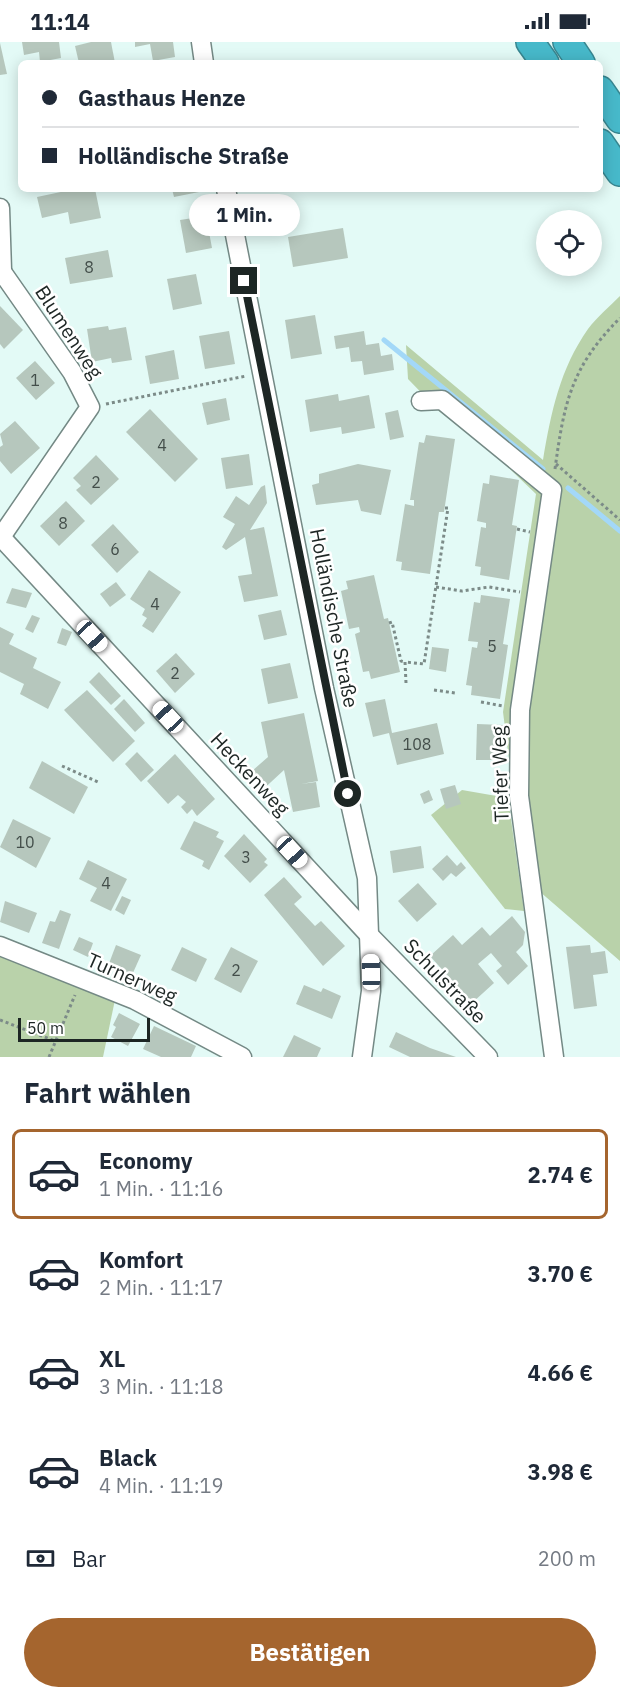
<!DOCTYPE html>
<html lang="de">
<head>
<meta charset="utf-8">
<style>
  :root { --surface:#fff; --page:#f6f6f7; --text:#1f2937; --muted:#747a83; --line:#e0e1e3; --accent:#a5652e }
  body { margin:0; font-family:"IBM Plex Sans",sans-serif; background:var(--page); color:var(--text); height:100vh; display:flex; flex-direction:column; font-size:22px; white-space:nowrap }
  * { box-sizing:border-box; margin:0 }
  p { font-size:20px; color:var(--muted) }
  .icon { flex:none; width:33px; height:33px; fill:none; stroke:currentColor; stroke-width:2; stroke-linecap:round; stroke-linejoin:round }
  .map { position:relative; height:1015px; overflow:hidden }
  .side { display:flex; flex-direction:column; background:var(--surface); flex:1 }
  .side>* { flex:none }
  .top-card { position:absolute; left:18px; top:18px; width:585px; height:132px; border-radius:9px; box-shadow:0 3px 15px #0003; display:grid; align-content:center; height:132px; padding:0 24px; background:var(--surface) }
  .buttons { position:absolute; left:536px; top:168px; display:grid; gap:12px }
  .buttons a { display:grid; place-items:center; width:66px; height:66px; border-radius:50%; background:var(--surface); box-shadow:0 3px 15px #0003; font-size:30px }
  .scale { position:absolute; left:18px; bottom:15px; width:132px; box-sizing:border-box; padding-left:6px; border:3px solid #1d2624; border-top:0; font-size:16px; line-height:21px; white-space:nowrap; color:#1d2624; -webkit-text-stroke:4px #fff; paint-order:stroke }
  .end { position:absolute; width:27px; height:27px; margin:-14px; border:8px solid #1d2624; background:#fff; box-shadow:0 0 0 3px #fff }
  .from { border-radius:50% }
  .bubble { position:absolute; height:42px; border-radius:21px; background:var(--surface); box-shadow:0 3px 15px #0003; font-size:20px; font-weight:700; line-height:42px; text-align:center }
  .car { position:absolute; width:18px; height:36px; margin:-18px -9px; border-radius:8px; box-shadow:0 0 4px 2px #0007; background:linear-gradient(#fff 24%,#345 0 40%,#fff 0 76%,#345 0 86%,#fff 0) }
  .top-card b { display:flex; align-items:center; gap:21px; height:57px; font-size:22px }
  .top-card b+b { border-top:2px solid var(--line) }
  .top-card i { width:15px; height:15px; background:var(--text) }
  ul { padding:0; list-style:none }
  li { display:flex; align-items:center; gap:18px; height:90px; margin:0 12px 9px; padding:0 12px; border:3px solid transparent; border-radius:9px }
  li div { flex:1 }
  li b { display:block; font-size:22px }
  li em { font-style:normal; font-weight:700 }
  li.current { border-color:var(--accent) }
  li>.icon { width:54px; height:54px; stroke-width:1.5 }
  h2 { padding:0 24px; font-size:27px; line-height:72px }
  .pay { display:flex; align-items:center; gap:15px; height:66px; padding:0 24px; font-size:22px }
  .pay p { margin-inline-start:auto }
  .primary-button { display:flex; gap:12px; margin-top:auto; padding:12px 24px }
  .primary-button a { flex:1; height:69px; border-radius:36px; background:var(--accent); color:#fff; font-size:24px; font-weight:700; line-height:69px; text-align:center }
  .status { display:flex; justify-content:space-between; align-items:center; height:42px; padding:0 30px; background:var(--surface); direction:ltr }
  .status svg { height:16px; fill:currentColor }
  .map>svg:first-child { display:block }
</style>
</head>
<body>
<div class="status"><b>11:14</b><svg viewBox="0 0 49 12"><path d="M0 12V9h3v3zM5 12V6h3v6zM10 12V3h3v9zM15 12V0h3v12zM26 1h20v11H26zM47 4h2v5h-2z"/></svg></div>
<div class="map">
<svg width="620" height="1015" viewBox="0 0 620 1015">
  <rect width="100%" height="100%" fill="#e3faf6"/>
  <g fill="#b9d2aa">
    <path d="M620,254v665l-96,-83 -21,-166 33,-218 -42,-40 -55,-43 -31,-32 -2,-34 137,115c8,-48 17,-91 45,-131 9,-12 22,-23 32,-33z"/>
    <path d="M462,748l46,8 16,113 -19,-2 -74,-94z"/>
    <path d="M0,907l116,46 -13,62h-103z"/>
  </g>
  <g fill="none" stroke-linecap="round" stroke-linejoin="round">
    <g stroke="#a3d8f8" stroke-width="5">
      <path d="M384,298l159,129"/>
      <path d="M568,446l52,43"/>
    </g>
  </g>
  <g fill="#b6c7bd">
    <path d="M22,0h37l2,16 -21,4 -1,-10 -15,3z"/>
    <path d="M111,0l4,21h-36l-4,-17 16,-4z"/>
    <path d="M135,0h38l2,15 -22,4 -3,-17 -15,3z"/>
    <path d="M0,1l7,31 -7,1z"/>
    <path d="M75,147h20l6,29 -31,6 -2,-12 -26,6 -5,-21z"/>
    <path d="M172,147h26l1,3 -25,5z"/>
    <path d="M206,174l6,32 -26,5 -6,-33z"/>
    <path d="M343,186l5,30 -55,9 -5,-30z"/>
    <path d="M108,208l5,27 -43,7 -5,-26z"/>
    <path d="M196,232l6,30 -29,6 -6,-31z"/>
    <path d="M0,264l23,24 -19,19 -4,-5z"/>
    <path d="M315,273l7,39 -31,5 -6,-39z"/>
    <path d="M108,284l1,4 17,-3 6,33 -20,3 -1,-5 -19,4 -5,-33z"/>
    <path d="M229,289l6,33 -30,5 -6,-33z"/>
    <path d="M364,289l2,14 13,-2 2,13 11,-2 2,16 -30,5 -2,-14 -11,1 -2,-15 -13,2 -2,-13z"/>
    <path d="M174,308l5,29 -29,5 -5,-28z"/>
    <path d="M35,319l20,22 -19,17 -20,-22z"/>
    <path d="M338,352l1,7 30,-6 6,33 -33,6 -1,-7 -31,5 -5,-32z"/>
    <path d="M226,356l4,22 -23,5 -5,-22z"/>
    <path d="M150,367l48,50 -23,23 -49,-50z"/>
    <path d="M398,368l6,27 -14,3 -5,-27z"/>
    <path d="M15,379l25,27 -29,26 -11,-13v-14l3,-2 -3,-11z"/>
    <path d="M426,393l29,4 -11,73h-5l-9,62 -29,-4 1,-8 -6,-1 9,-57 9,2v-6h-4l9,-58 5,1z"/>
    <path d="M249,412l4,31 -27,4 -5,-31z"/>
    <path d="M96,413l23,24 -28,26 -15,-15 5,-4 -8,-8z"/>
    <path d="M358,422l33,6 -10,45 -20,-4 -3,-11 -42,5 -4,-20 7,-2v-9z"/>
    <path d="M490,433l29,5 -7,45 5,1 -8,54 -29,-5 1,-8 -6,-1 6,-39 5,1v-5l-9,-2 6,-38 6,1z"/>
    <path d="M265,443l2,18 -17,27 14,-3 14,69 -34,6 -6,-26 14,-2 -7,-37 -19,13 -4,-3 13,-23 -12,-7 13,-21 13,9 12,-18z"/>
    <path d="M66,459l19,20 -26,25 -19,-20z"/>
    <path d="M113,482l26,28 -22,21 -26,-28z"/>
    <path d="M149,528l32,22 -28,41 -11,-7 5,-8 -5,-3 3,-6 -15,-10z"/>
    <path d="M374,533l10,44 4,-1 12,54 -29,7 -2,-8 -6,1 -8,-38 5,-2 -1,-5 -10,2 -8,-38 7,-2 -2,-8z"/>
    <path d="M116,540l10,13 -16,12 -10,-13z"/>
    <path d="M12,546l20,5 -6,15 -20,-5z"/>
    <path d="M481,553l29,4 -7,45 5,1 -8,54 -29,-4 1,-9 -6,-1 6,-38 5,1 1,-6 -10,-1 6,-39 6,1z"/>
    <path d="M281,568l6,25 -23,5 -6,-25z"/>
    <path d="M32,573l8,3 -7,15 -8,-4z"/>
    <path d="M0,585l14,7 -5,10 28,14 -4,10 28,14 -13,27 -28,-15 4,-10 -24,-12z"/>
    <path d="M62,586l10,4 -6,14 -9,-3z"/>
    <path d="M432,605l17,2 -3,23 -17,-3z"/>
    <path d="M176,611l19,21 -20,19 -19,-22z"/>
    <path d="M290,621l8,35 -30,6 -7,-35z"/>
    <path d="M99,630l22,24 -10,9 -22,-23z"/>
    <path d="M87,648l48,51 -22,21 -49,-52z"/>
    <path d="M124,657l21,24 -10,9 -21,-23z"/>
    <path d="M385,657l7,34 45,-10 7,31 -47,11 -8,-32 -16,4 -8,-34z"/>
    <path d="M304,671l14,68 -17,3 15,-2 4,25 -27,5 -9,-42 -26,24 -14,-16 24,-21 -7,-35z"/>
    <path d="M477,682l26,1 -1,35h-26z"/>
    <path d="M137,710l17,18 -13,12 -16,-18z"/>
    <path d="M175,712l40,45 -18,17 -5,-7 -5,5 -6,-7 5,-5 -8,-7 -10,9 -21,-23z"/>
    <path d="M42,719l46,26 -14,27 -45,-26z"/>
    <path d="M455,743l6,19 -15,5 -6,-20z"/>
    <path d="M429,748l4,10 -9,4 -4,-10z"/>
    <path d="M13,777l38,19 -15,30 -36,-21z"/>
    <path d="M194,779l25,11 -3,5 8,4 -15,29 -7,-4 2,-5 -24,-12z"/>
    <path d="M244,792l23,25 -3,3 4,3 -18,18 -26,-27z"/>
    <path d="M421,804l3,22 -31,5 -3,-22z"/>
    <path d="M447,813l10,11 4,-4 5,6 -10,9 -5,-4 -8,8 -11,-12z"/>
    <path d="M88,818l39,19 -16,32 -21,-10 7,-13 -18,-9z"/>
    <path d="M284,835l18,20 -8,7 21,22 6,-5 24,25 -22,20 -59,-71z"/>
    <path d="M418,841l19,21 -20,18 -19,-21z"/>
    <path d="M122,854l9,4 -7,15 -9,-5z"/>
    <path d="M5,859l32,12 -8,20 -29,-11z"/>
    <path d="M60,868l11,4 -12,35 -17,-6 8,-22 5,1z"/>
    <path d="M512,874l13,16 -2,13 -7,7 12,14 -20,19 -12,-14 6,-5 -11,-13 -13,11 16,19 -22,20 -42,-47 23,-21 9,10 20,-18 8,9z"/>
    <path d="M79,895l14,6 -5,14 -15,-7z"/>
    <path d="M116,903l25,10 -9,20 -24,-9z"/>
    <path d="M590,903l1,8 14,-2 3,22 -15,2 4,31 -23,3 -8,-62z"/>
    <path d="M182,905l25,12 -11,23 -25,-12z"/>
    <path d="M231,905l27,14 -17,32 -27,-14z"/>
    <path d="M304,943l17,7 2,-4 18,8 -9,23 -36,-15z"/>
    <path d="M119,971l21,11 -12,22 -17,-9 5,-10 -3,-2z"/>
    <path d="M154,984l42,20 -5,11h-30l-18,-8z"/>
    <path d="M396,990l34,16 26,9h-46l-21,-10z"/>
    <path d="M294,993l27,13 -4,9h-34z"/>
  </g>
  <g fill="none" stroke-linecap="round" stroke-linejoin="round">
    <g stroke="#748985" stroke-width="21">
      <g id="minor">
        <path d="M201,0l3,21"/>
        <path d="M226,147l98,499 43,190 4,113 -9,66"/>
        <path d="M0,166l2,62"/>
        <path d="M0,227l72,103 18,35 -89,130"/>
        <path d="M421,359l21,-1 110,90 -32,220 -1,86 35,261"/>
        <path d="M0,494l370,400 118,121"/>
        <path d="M0,904l135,54 107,57"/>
      </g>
    </g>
    <g stroke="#388690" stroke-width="30">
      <g id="highway">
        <path d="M530,0l15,21"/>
        <path d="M567,0l14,21"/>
        <path d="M600,48l20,29"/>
        <path d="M600,101l20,29"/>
      </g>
    </g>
    <g stroke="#7c8b88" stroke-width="3" stroke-dasharray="3 3" stroke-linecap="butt">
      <path d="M106,362l140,-28"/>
      <path d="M556,422l64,56"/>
      <path d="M555,427c9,-66 16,-102 65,-151"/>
      <path d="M517,487l13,3"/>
      <path d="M436,545l26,4 27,-4 31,5"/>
      <path d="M389,581l3,-1 9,39 4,1"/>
      <path d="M406,641l-1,-21 19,2 24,-156h-3"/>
      <path d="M434,648l21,3"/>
      <path d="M481,660l22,4"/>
      <path d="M62,724l36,16"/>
      <path d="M0,978l55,21"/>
      <path d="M49,1015l26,-62"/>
    </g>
    <use href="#minor" stroke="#fff" stroke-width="18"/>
    <use href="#highway" stroke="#47b9ca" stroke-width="27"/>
  </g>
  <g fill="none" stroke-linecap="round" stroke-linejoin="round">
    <path stroke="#1d2624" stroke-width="8" d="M244,239l104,513"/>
  </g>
  <g text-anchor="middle" stroke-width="5" stroke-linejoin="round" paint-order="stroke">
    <g font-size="16" fill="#434e4a">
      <text x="89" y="231">8</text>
      <text x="35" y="344">1</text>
      <text x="162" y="409">4</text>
      <text x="96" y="446">2</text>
      <text x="63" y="487">8</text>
      <text x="115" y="513">6</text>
      <text x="155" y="568">4</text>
      <text x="492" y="610">5</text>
      <text x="175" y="637">2</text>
      <text x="417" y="708">108</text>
      <text x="25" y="806">10</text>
      <text x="246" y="821">3</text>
      <text x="106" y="847">4</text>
      <text x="236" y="934">2</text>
    </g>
    <g font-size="20" fill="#1d2624" stroke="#fff">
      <text transform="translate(69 290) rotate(57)" y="7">Blumenweg</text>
      <text transform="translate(334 576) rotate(79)" y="7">Holländische Straße</text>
      <text transform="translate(250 732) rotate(47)" y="7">Heckenweg</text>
      <text transform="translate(500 732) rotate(-92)" y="7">Tiefer Weg</text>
      <text transform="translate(132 936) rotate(24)" y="7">Turnerweg</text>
      <text transform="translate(445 939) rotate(46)" y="7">Schulstraße</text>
    </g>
  </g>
</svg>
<div class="buttons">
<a><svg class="icon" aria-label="locate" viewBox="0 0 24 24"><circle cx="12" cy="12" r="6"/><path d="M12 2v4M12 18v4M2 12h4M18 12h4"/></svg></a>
</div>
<div class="scale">50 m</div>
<i class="end from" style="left:348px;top:752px"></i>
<i class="end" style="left:244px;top:239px"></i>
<div class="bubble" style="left:189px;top:152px;width:111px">1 Min.</div>
<i class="car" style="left:92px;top:594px;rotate:137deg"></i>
<i class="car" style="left:168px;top:675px;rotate:317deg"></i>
<i class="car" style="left:292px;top:810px;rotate:137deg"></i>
<i class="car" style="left:371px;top:930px;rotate:359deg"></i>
<div class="top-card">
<b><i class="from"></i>Gasthaus Henze</b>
<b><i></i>Holländische Straße</b>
</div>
</div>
<section class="side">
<h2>Fahrt wählen</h2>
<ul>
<li class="current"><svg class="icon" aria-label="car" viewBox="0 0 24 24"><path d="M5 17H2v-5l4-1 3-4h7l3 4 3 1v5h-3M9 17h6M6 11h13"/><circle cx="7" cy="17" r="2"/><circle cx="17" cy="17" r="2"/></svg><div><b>Economy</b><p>1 Min. · 11:16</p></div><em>2.74 €</em></li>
<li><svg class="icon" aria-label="car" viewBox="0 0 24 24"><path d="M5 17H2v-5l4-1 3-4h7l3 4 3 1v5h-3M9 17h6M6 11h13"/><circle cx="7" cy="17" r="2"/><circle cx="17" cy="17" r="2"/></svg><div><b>Komfort</b><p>2 Min. · 11:17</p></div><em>3.70 €</em></li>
<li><svg class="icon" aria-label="car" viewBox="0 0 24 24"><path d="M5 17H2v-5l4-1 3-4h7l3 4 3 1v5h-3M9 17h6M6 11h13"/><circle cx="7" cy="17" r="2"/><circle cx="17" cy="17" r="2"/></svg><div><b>XL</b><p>3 Min. · 11:18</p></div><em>4.66 €</em></li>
<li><svg class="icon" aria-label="car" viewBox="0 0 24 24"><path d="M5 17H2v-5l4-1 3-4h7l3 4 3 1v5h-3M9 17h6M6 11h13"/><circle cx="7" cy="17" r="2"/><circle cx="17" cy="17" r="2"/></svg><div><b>Black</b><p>4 Min. · 11:19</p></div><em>3.98 €</em></li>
</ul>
<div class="pay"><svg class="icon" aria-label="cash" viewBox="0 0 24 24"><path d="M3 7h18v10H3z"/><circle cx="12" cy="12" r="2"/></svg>Bar<p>200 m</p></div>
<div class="primary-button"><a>Bestätigen</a></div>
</section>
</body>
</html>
